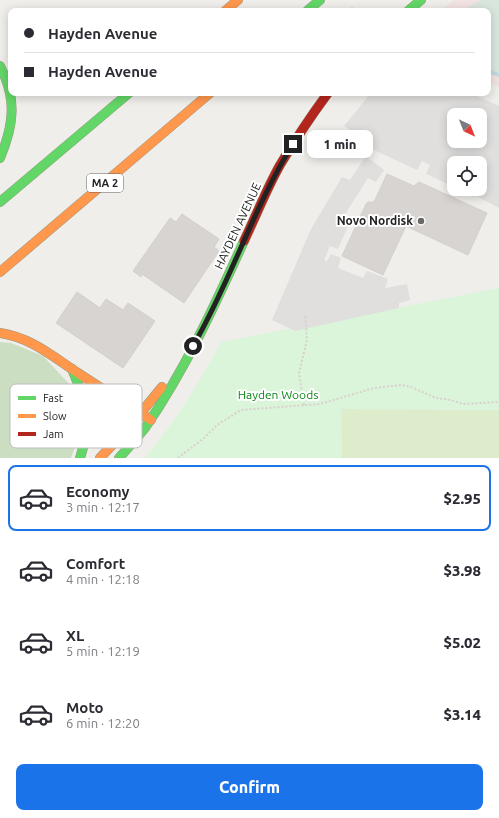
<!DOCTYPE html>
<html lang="en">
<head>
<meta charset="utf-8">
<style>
  :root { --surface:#fff; --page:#f2f2f3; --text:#2b2b33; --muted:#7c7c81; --line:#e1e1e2; --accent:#1a73e8 }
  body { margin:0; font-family:Ubuntu,sans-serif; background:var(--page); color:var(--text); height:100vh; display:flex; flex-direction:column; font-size:15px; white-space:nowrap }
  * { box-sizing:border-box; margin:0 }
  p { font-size:13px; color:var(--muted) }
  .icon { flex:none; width:22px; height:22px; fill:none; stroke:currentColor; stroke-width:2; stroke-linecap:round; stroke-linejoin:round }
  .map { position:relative; height:458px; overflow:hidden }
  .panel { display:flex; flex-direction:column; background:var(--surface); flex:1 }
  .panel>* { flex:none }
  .banner { position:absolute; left:8px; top:8px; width:483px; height:88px; border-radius:8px; box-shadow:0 2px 10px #0003; display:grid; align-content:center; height:88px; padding:0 16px; background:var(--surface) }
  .needle { width:26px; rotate:137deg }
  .tools { position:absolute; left:447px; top:108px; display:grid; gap:8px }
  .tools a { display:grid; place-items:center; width:40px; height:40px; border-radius:8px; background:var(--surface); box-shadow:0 2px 10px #0003; font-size:20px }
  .end { position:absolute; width:18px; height:18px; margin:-9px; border:5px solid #222; background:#fff; box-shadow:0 0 0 2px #fff }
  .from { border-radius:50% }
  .bubble { position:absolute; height:28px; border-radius:8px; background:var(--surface); box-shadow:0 2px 10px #0003; font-size:13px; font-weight:800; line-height:28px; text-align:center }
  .banner b { display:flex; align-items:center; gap:14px; height:38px; font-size:15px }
  .banner b+b { border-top:1px solid var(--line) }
  .banner i { width:10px; height:10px; background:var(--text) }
  ul { padding:7px 0 0; list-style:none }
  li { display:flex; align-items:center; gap:12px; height:66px; margin:0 8px 6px; padding:0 8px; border:2px solid transparent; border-radius:8px }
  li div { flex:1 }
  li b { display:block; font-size:15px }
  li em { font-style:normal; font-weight:800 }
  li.on { border-color:var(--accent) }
  li>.icon { width:36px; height:36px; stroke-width:1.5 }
  .cta { display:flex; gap:8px; margin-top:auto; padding:8px 16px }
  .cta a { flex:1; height:46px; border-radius:8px; background:var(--accent); color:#fff; font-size:16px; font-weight:800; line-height:46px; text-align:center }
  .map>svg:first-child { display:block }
</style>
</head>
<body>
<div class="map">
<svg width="499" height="458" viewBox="0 0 499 458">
  <rect width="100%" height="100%" fill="#f0eeeb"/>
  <path fill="#f1e3e1" d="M453,0h46v87l-11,-5v-71h-48z"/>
  <path fill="#ddeccb" d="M341,409l158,1v48h-157z"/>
  <path fill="#cbdec1" d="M0,342l11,1 32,13 30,32 9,40 -11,30h-71z"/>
  <path fill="#d9e6de" d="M481,0h18v77l-11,-4v-62h-25z"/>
  <path fill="#daf5da" d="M499,288v122l-158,-1 1,49h-197c30,-36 54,-75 76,-116z"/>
  <g fill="#e0dfde" fill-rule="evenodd">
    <path d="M371,93h99l29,13v102l-25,-13 -1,2 -16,-8h23v-26h-26v24l-28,-13 4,-9 -8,-4 -5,9 -58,-27 2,-9 -6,-1 -11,-7zM454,115h26v26h-26z"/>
    <path d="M366,156l18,14 -8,12 -8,-4 -26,41 7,5 -11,25 -8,-3 -6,14 3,1 4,-7 10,4 -3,10 25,10 4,-7 21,8 -3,9 22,-4 3,16 -11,3v5l-104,23 -23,-11 39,-91 31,-52 8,3z"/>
  </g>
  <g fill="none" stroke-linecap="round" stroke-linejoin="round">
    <g stroke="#bfdbe3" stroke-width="3.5">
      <path d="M352,9l2,2"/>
      <path d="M488,71l11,4"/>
    </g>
  </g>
  <g fill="#d7d4d2" stroke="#d3d0cc">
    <path d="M387,174l27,12 5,-4 68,31 -19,42 -62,-29 -23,49 -41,-19 24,-52 2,-2h6z"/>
    <path d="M182,214l37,25 -5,8 5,4 -35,52 -42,-29 -1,3 -8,-6 37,-53 6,4z"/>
    <path d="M77,292l23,16 6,-9 17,11 5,-7 27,18 -32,47 -67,-45z"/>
  </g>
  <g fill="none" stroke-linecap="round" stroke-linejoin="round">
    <g stroke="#999a82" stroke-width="10">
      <g id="fast">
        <path d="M307,11l13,-11"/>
        <path d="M408,11l13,-11"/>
        <path d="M0,66c17,32 14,59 0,92"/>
        <path d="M0,202l129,-109"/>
        <path d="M72,369c14,33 20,53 8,89"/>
        <path d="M119,458c9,-10 18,-20 26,-30 40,-58 70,-123 99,-187"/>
      </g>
    </g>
    <g stroke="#999a82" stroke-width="10">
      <g id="slow">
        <path d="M225,11l13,-11"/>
        <path d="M0,272l210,-179"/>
        <path d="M0,333c32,5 52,23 78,40 24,16 49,31 73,47"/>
        <path d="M100,458l31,-33 31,-38"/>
      </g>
    </g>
    <g stroke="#999a82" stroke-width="10">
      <path id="jam" d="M244,241c12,-25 22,-51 36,-76 15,-25 31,-49 48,-72"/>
    </g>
    <g stroke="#dccecd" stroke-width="2" stroke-dasharray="2 2" stroke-linecap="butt">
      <path d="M304,405l-5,-32 8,-33 -2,-26"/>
      <path d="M178,458l26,-20 13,-13 24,-15 79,-6 54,-16 27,-3 10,2 25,11 15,2 12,4 36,-2"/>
    </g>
    <use href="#fast" stroke="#63d668" stroke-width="9"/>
    <use href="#slow" stroke="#ff974d" stroke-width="9"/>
    <use href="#jam" stroke="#b3261e" stroke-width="9"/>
  </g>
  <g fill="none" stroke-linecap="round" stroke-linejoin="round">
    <path stroke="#222" stroke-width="5" d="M193,346c38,-65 60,-138 100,-202"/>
  </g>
  <circle fill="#6a6968" stroke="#fff" stroke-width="1.5" cx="421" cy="221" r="4"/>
  <g text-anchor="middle" stroke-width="4" stroke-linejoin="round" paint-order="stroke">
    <rect fill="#fff" stroke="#646464" stroke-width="1" x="87" y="174" width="36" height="18" rx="3"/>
    <g font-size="11" font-weight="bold" fill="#222">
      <text x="105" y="187">MA 2</text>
    </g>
    <g font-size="12" font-weight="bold" fill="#222" stroke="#fff" text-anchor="end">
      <text x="413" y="225">Novo Nordisk</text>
    </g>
    <g font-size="12" fill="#222" stroke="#fff">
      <text transform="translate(238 226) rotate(-65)" y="4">HAYDEN AVENUE</text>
    </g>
    <g font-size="12" fill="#0c8416" stroke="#fff">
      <text x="278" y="399">Hayden Woods</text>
    </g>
  </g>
  <rect x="10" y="384" width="132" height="64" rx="6" fill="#fff" stroke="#bdbdbd" stroke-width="1"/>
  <rect x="18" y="396" width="18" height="4" fill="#63d668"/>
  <rect x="18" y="414" width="18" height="4" fill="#ff974d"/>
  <rect x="18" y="432" width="18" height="4" fill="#b3261e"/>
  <g font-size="11" fill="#222">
    <text x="43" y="402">Fast</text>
    <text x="43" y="420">Slow</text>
    <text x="43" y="438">Jam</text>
  </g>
</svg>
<div class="tools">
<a><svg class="needle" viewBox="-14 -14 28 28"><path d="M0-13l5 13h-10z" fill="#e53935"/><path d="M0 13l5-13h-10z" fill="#7c7c81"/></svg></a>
<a><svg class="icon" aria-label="locate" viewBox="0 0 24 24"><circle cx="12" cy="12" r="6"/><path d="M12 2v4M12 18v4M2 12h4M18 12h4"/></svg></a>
</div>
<i class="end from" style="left:193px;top:346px"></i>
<i class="end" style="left:293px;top:144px"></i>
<div class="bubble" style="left:307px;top:130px;width:66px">1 min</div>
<div class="banner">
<b><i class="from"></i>Hayden Avenue</b>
<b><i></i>Hayden Avenue</b>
</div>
</div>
<section class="panel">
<ul>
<li class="on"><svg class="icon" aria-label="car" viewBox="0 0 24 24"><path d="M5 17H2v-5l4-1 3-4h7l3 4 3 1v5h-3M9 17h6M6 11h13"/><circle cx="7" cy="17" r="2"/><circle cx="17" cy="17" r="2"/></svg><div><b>Economy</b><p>3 min · 12:17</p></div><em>$2.95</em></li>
<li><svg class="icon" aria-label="car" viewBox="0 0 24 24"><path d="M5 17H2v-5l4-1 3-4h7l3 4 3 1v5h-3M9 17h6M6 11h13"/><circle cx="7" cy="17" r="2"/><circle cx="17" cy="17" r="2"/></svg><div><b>Comfort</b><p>4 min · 12:18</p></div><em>$3.98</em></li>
<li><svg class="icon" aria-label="car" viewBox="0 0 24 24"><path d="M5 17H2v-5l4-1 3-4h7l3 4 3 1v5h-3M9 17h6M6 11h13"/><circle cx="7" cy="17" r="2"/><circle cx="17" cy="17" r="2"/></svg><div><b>XL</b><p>5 min · 12:19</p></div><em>$5.02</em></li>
<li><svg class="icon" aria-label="car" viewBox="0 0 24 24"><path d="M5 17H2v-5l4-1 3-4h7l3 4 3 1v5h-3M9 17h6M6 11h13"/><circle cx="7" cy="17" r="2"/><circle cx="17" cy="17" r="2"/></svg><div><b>Moto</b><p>6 min · 12:20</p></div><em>$3.14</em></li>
</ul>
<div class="cta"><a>Confirm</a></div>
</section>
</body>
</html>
